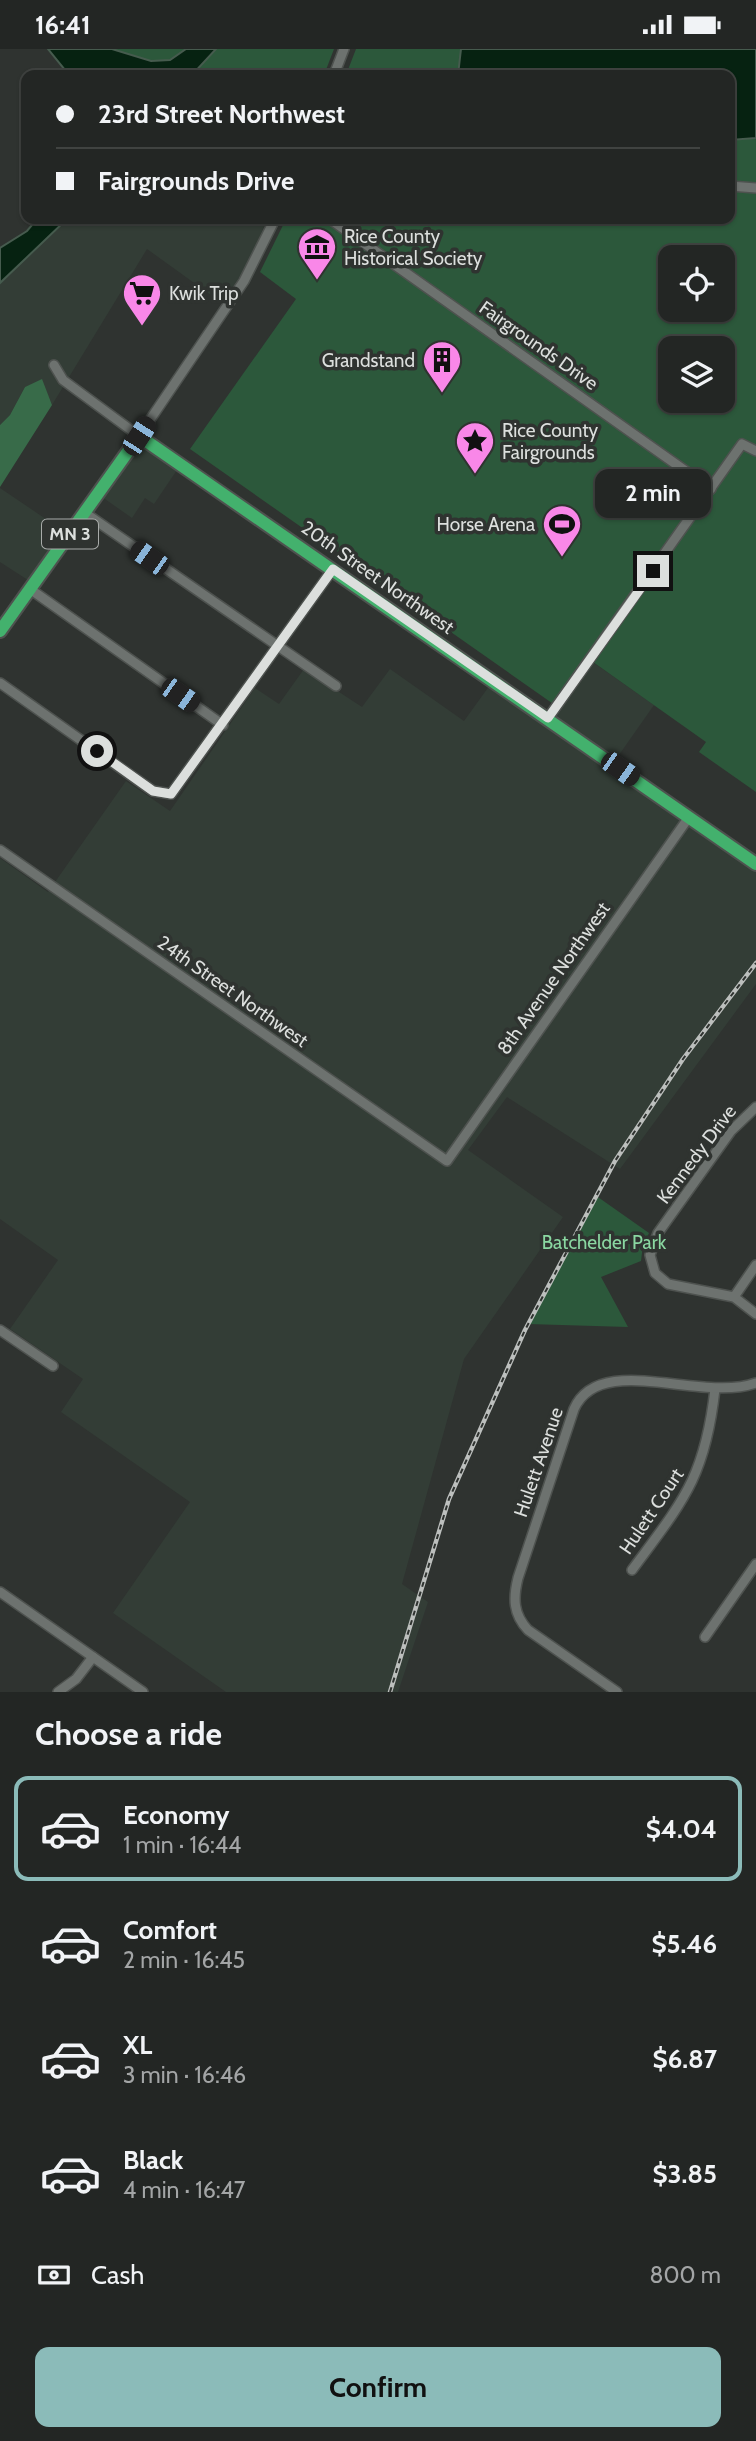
<!DOCTYPE html>
<html lang="en">
<head>
<meta charset="utf-8">
<style>
  :root { --surface:#232624; --page:#2b2e2c; --text:#f1f3f6; --muted:#a3a5a6; --line:#404341; --accent:#8bbbb9 }
  body { margin:0; font-family:Cabin,sans-serif; background:var(--page); color:var(--text); height:100vh; display:flex; flex-direction:column; font-size:26px; white-space:nowrap }
  * { box-sizing:border-box; margin:0 }
  p { font-size:23px; color:var(--muted) }
  .icon { flex:none; width:38px; height:38px; fill:none; stroke:currentColor; stroke-width:2; stroke-linecap:round; stroke-linejoin:round }
  .map { position:relative; height:1643px; overflow:hidden }
  .sheet { display:flex; flex-direction:column; background:var(--surface); flex:1 }
  .sheet>* { flex:none }
  .top-card { position:absolute; left:21px; top:21px; width:714px; height:154px; border-radius:14px; box-shadow:0 2px 5px #0004,0 0 0 2px var(--line); display:grid; align-content:center; height:154px; padding:0 35px; background:var(--surface) }
  .buttons { position:absolute; left:658px; top:196px; display:grid; gap:14px }
  .buttons a { display:grid; place-items:center; width:77px; height:77px; border-radius:14px; background:var(--surface); box-shadow:0 2px 5px #0004,0 0 0 2px var(--line); font-size:35px }
  .end { position:absolute; width:32px; height:32px; margin:-16px; border:9px solid #dcdfdd; background:#111; box-shadow:0 0 0 4px #111 }
  .from { border-radius:50% }
  .bubble { position:absolute; height:49px; border-radius:14px; background:var(--surface); box-shadow:0 2px 5px #0004,0 0 0 2px var(--line); font-size:23px; font-weight:700; line-height:49px; text-align:center }
  .car { position:absolute; width:21px; height:42px; margin:-21px -10px; border-radius:9px; box-shadow:0 0 5px 2px #0007; background:linear-gradient(#222 24%,#8ab4d8 0 40%,#222 0 76%,#8ab4d8 0 86%,#222 0) }
  .top-card b { display:flex; align-items:center; gap:24px; height:66px; font-size:26px }
  .top-card b+b { border-top:2px solid var(--line) }
  .top-card i { width:18px; height:18px; background:var(--text) }
  ul { padding:0; list-style:none }
  li { display:flex; align-items:center; gap:21px; height:105px; margin:0 14px 10px; padding:0 21px; border:4px solid transparent; border-radius:14px }
  li div { flex:1 }
  li b { display:block; font-size:26px }
  li em { font-style:normal; font-weight:700 }
  li.current { border-color:var(--accent) }
  li>.icon { width:63px; height:63px; stroke-width:1.5 }
  h2 { padding:0 35px; font-size:32px; line-height:84px }
  .pay { display:flex; align-items:center; gap:18px; height:77px; padding:0 35px; font-size:26px }
  .pay p { margin-inline-start:auto }
  .action { display:flex; gap:14px; margin-top:auto; padding:14px 35px }
  .action a { flex:1; height:80px; border-radius:14px; background:var(--accent); color:#111; font-size:28px; font-weight:700; line-height:80px; text-align:center }
  .status { display:flex; justify-content:space-between; align-items:center; height:49px; padding:0 35px; background:var(--surface); direction:ltr }
  .status svg { height:19px; fill:currentColor }
  .map>svg:first-child { display:block }
</style>
</head>
<body>
<div class="status"><b>16:41</b><svg viewBox="0 0 49 12"><path d="M0 12V9h3v3zM5 12V6h3v6zM10 12V3h3v9zM15 12V0h3v12zM26 1h20v11H26zM47 4h2v5h-2z"/></svg></div>
<div class="map">
<svg width="756" height="1643" viewBox="0 0 756 1643">
  <rect width="100%" height="100%" fill="#2f3330"/>
  <g fill="#333d36">
    <path d="M64,170h91l8,5 4,-5h100l-19,46 -26,38 -75,-54 -95,156 -11,-25 -16,7 -15,28 -10,10v-150z"/>
    <path d="M134,389l45,29 -25,37 -9,-6 -13,20 -37,-26z"/>
    <path d="M0,439l65,44 -34,50 -31,-20z"/>
    <path d="M594,614l60,42 -40,57 -60,-43z"/>
    <path d="M304,620l58,38 28,-38 74,52 26,-36 266,186v113l-136,185 -113,-72 -39,53 95,67 -99,142 -62,225 26,18 -30,90h-172l-113,-79 77,-111 -129,-90 22,-33 -73,-50 48,-69 -58,-41v-361l48,34 78,-111 44,30 85,-123 24,16z"/>
  </g>
  <g fill="#2c583b" fill-rule="evenodd">
    <path d="M65,0h269l-10,26h-222z"/>
    <path d="M356,0h105l-3,26h-112z"/>
    <path d="M756,89v654l-57,-40 7,-10 -113,-80 -34,46 -369,-259 106,-150 -36,-27 26,-53h444v-79zM670,208h53v53h-53zM670,299h53v53h-53z"/>
    <path d="M595,1146l54,38 -6,12 -2,16 -40,16 27,50 -100,-3z"/>
  </g>
  <path fill="#386b49" d="M42,330l10,26 -52,82v-62l10,-10 15,-28z"/>
  <g fill="#062211" stroke="#465b4e" stroke-width="2">
    <path d="M48,0h64l39,12 19,-1 16,-11h30l-24,26h-123z"/>
    <path d="M461,0h295v89l-26,2v-65h-272z"/>
    <path d="M37,170h30l-67,64v-35l27,-17z"/>
  </g>
  <g fill="none" stroke-linecap="round" stroke-linejoin="round">
    <g stroke="#4e524f" stroke-width="12">
      <g id="minor">
        <path d="M334,26l10,-26"/>
        <path d="M730,137l26,2"/>
        <path d="M330,170l381,270"/>
        <path d="M54,316l9,15 76,56 105,-155 31,-62"/>
        <path d="M85,464l251,173"/>
        <path d="M30,540l193,136"/>
        <path d="M0,634l153,108 18,3 162,-225"/>
        <path d="M548,669l194,-274 14,7"/>
        <path d="M0,801l447,311 242,-344"/>
        <path d="M756,1058l-25,24 -73,102 -8,22 5,18 13,11 66,13 22,17"/>
        <path d="M734,1248l22,-32"/>
        <path d="M0,1281l53,36"/>
        <path d="M632,1521c51,-69 73,-92 83,-181"/>
        <path d="M0,1543l143,100"/>
        <path d="M705,1588l51,-73"/>
        <path d="M58,1643l18,-13 17,-22"/>
        <path d="M617,1643l-89,-62c-15,-16 -15,-32 -10,-52l56,-169c26,-58 127,-6 182,-26"/>
      </g>
    </g>
    <g stroke="#4e524f" stroke-width="16">
      <path id="highway" d="M0,582l139,-195 617,428"/>
    </g>
    <use href="#minor" stroke="#6d726f" stroke-width="9"/>
    <use href="#highway" stroke="#43b16d" stroke-width="12"/>
    <g stroke="#bcbfbd" stroke-width="4.5">
      <path id="rail" d="M390,1643l59,-193 76,-169 90,-169 68,-102 73,-96"/>
    </g>
    <use href="#rail" stroke="#2f3330" stroke-width="2" stroke-dasharray="5" stroke-linecap="butt"/>
  </g>
  <g fill="none" stroke-linecap="round" stroke-linejoin="round">
    <path stroke="#dcdfdd" stroke-width="9" d="M97,702l56,40 18,3 162,-225 215,149 105,-147"/>
  </g>
  <defs>
    <g id="museum-pin" transform="scale(2.0125)"><path d="M0 17L-7.5 6A9.5 9.5 0 1 1 7.5 6Z" fill="#f987e8" stroke="#2f3330"/><path d="M0-6L6-3V-2H-6V-3ZM-5-1h2V3h-2ZM-1-1h2V3h-2ZM3-1h2V3H3ZM-6 4H6V6H-6Z" fill="#111"/></g>
    <g id="supermarket-pin" transform="scale(2.0125)"><path d="M0 17L-7.5 6A9.5 9.5 0 1 1 7.5 6Z" fill="#f987e8" stroke="#2f3330"/><path d="M-6-5.5h2.5l.6 2H6L4.5 2H-2.5L-4.4-4H-6ZM-1.5 3.2a1.3 1.3 0 1 0 .1 0ZM3 3.2a1.3 1.3 0 1 0 .1 0Z" fill="#111"/></g>
    <g id="building-pin" transform="scale(2.0125)"><path d="M0 17L-7.5 6A9.5 9.5 0 1 1 7.5 6Z" fill="#f987e8" stroke="#2f3330"/><path d="M-4-6H4V6H1V3H-1V6H-4ZM-2.5-4.3h1.7v1.8h-1.7ZM.8-4.3h1.7v1.8H.8ZM-2.5-1h1.7V.8h-1.7ZM.8-1h1.7V.8H.8Z" fill="#111"/></g>
    <g id="sight-pin" transform="scale(2.0125)"><path d="M0 17L-7.5 6A9.5 9.5 0 1 1 7.5 6Z" fill="#f987e8" stroke="#2f3330"/><path d="M0-6L1.8-2.2L6-1.7L2.9 1.2L3.7 5.4L0 3.3L-3.7 5.4L-2.9 1.2L-6-1.7L-1.8-2.2Z" fill="#111"/></g>
    <g id="stadium-pin" transform="scale(2.0125)"><path d="M0 17L-7.5 6A9.5 9.5 0 1 1 7.5 6Z" fill="#f987e8" stroke="#2f3330"/><path d="M0-5a6.5 5 0 1 0 0 10a6.5 5 0 1 0 0-10ZM-3.5-1.8h7v3.6h-7Z" fill="#111"/></g>
  </defs>
  <g fill-rule="evenodd">
    <use href="#museum-pin" x="317" y="198"/>
    <use href="#supermarket-pin" x="142" y="244"/>
    <use href="#building-pin" x="442" y="311"/>
    <use href="#sight-pin" x="475" y="392"/>
    <use href="#stadium-pin" x="562" y="475"/>
  </g>
  <g text-anchor="middle" stroke-width="7" stroke-linejoin="round" paint-order="stroke">
    <rect fill="#2f3330" stroke="#a8aba9" stroke-width="2" x="42" y="470.5" width="56" height="29" rx="5"/>
    <g font-size="18" font-weight="bold" fill="#dcdfdd">
      <text x="70" y="491">MN 3</text>
    </g>
    <g font-size="19" fill="#dcdfdd" stroke="#2f3330" text-anchor="start">
      <text x="344" y="194">Rice County<tspan x="344" dy="22">Historical Society</tspan></text>
      <text x="169" y="251">Kwik Trip</text>
      <text x="415" y="318" text-anchor="end">Grandstand</text>
      <text x="502" y="388">Rice County<tspan x="502" dy="22">Fairgrounds</tspan></text>
      <text x="535" y="482" text-anchor="end">Horse Arena</text>
    </g>
    <g font-size="19" fill="#dcdfdd" stroke="#2f3330">
      <text transform="translate(539 296) rotate(35)" y="7">Fairgrounds Drive</text>
      <text transform="translate(378 528) rotate(35)" y="7">20th Street Northwest</text>
      <text transform="translate(553 929) rotate(-55)" y="7">8th Avenue Northwest</text>
      <text transform="translate(233 942) rotate(35)" y="7">24th Street Northwest</text>
      <text transform="translate(696 1105) rotate(-53)" y="7">Kennedy Drive</text>
      <text transform="translate(538 1413) rotate(-71)" y="7">Hulett Avenue</text>
      <text transform="translate(651 1462) rotate(-56)" y="7">Hulett Court</text>
    </g>
    <g font-size="19" fill="#8ad7a1" stroke="#2f3330">
      <text x="604" y="1200">Batchelder Park</text>
    </g>
  </g>
</svg>
<div class="buttons">
<a><svg class="icon" aria-label="locate" viewBox="0 0 24 24"><circle cx="12" cy="12" r="6"/><path d="M12 2v4M12 18v4M2 12h4M18 12h4"/></svg></a>
<a><svg class="icon" aria-label="layers" viewBox="0 0 24 24"><path d="M12 4l9 5-9 5-9-5zM3 14l9 5 9-5"/></svg></a>
</div>
<i class="end from" style="left:97px;top:702px"></i>
<i class="end" style="left:653px;top:522px"></i>
<div class="bubble" style="left:595px;top:420px;width:116px">2 min</div>
<i class="car" style="left:139px;top:387px;rotate:33deg"></i>
<i class="car" style="left:149px;top:509px;rotate:305deg"></i>
<i class="car" style="left:180px;top:646px;rotate:125deg"></i>
<i class="car" style="left:620px;top:720px;rotate:125deg"></i>
<div class="top-card">
<b><i class="from"></i>23rd Street Northwest</b>
<b><i></i>Fairgrounds Drive</b>
</div>
</div>
<section class="sheet">
<h2>Choose a ride</h2>
<ul>
<li class="current"><svg class="icon" aria-label="car" viewBox="0 0 24 24"><path d="M5 17H2v-5l4-1 3-4h7l3 4 3 1v5h-3M9 17h6M6 11h13"/><circle cx="7" cy="17" r="2"/><circle cx="17" cy="17" r="2"/></svg><div><b>Economy</b><p>1 min · 16:44</p></div><em>$4.04</em></li>
<li><svg class="icon" aria-label="car" viewBox="0 0 24 24"><path d="M5 17H2v-5l4-1 3-4h7l3 4 3 1v5h-3M9 17h6M6 11h13"/><circle cx="7" cy="17" r="2"/><circle cx="17" cy="17" r="2"/></svg><div><b>Comfort</b><p>2 min · 16:45</p></div><em>$5.46</em></li>
<li><svg class="icon" aria-label="car" viewBox="0 0 24 24"><path d="M5 17H2v-5l4-1 3-4h7l3 4 3 1v5h-3M9 17h6M6 11h13"/><circle cx="7" cy="17" r="2"/><circle cx="17" cy="17" r="2"/></svg><div><b>XL</b><p>3 min · 16:46</p></div><em>$6.87</em></li>
<li><svg class="icon" aria-label="car" viewBox="0 0 24 24"><path d="M5 17H2v-5l4-1 3-4h7l3 4 3 1v5h-3M9 17h6M6 11h13"/><circle cx="7" cy="17" r="2"/><circle cx="17" cy="17" r="2"/></svg><div><b>Black</b><p>4 min · 16:47</p></div><em>$3.85</em></li>
</ul>
<div class="pay"><svg class="icon" aria-label="cash" viewBox="0 0 24 24"><path d="M3 7h18v10H3z"/><circle cx="12" cy="12" r="2"/></svg>Cash<p>800 m</p></div>
<div class="action"><a>Confirm</a></div>
</section>
</body>
</html>
